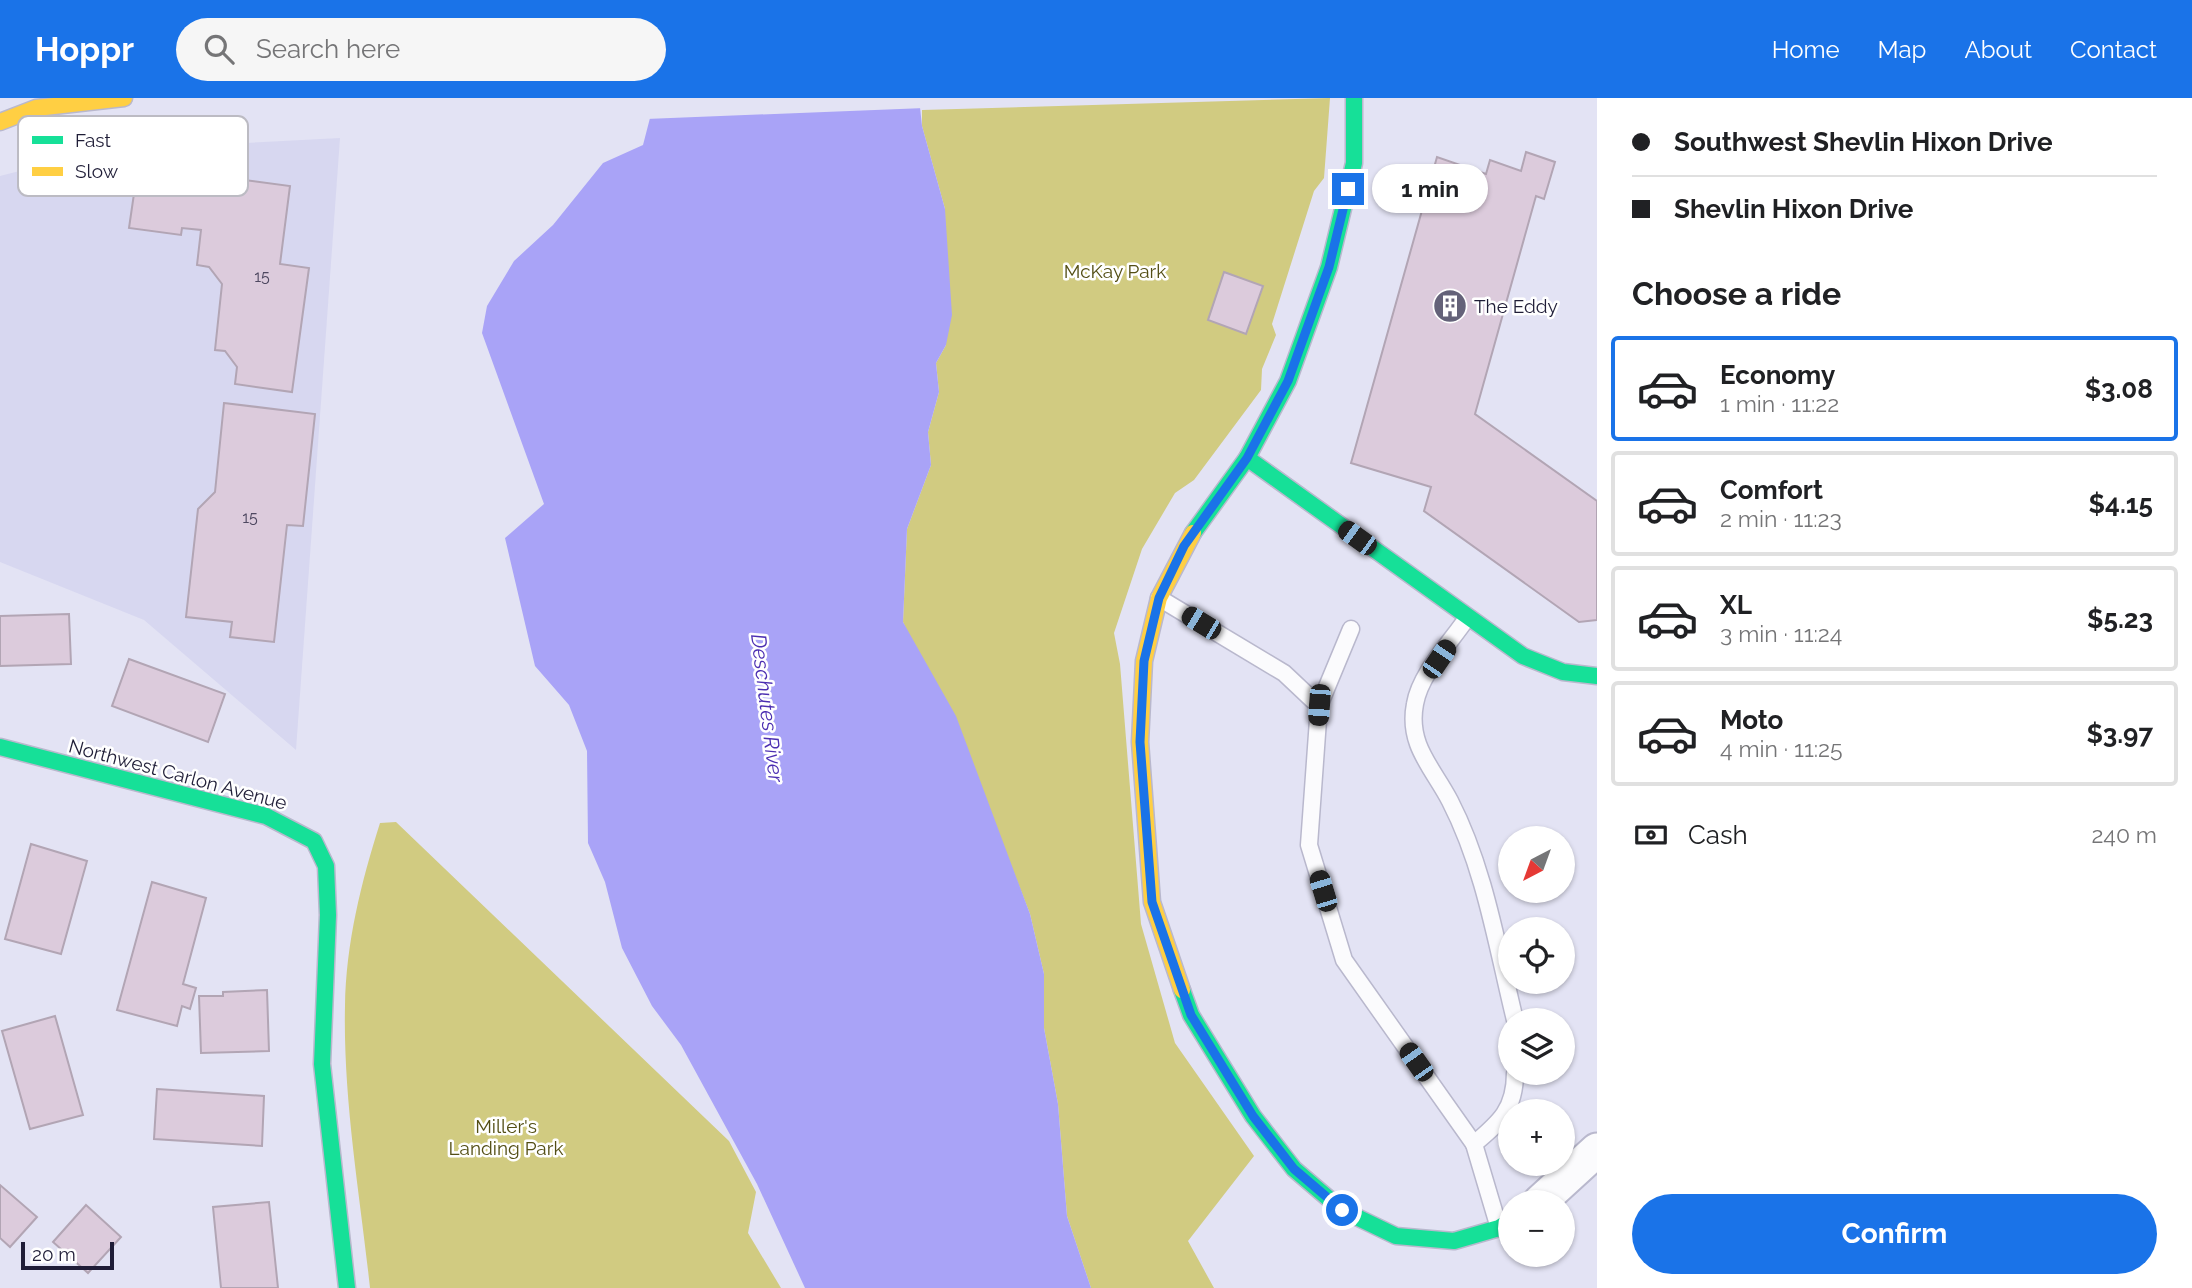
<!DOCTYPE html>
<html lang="en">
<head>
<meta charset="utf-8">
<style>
  :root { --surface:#fff; --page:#f6f6f6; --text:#202124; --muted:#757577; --line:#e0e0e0; --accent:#1a73e8 }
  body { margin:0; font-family:Raleway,sans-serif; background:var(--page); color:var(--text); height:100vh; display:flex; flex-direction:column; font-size:26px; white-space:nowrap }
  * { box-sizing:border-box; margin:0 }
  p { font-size:23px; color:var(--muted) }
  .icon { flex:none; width:38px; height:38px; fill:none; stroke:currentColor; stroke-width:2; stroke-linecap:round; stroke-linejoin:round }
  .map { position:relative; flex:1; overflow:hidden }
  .drawer { display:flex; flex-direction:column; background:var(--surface); width:595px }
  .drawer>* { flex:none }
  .guide { display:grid; align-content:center; height:154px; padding:0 35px; background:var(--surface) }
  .needle { width:46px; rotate:221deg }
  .buttons { position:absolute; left:1498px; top:728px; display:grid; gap:14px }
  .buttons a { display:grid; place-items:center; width:77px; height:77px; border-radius:50%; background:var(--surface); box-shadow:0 2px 5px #0004; font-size:35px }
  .scale { position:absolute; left:21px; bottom:18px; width:93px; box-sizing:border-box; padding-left:7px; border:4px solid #1f1d37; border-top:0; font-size:19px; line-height:24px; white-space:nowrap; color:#1f1d37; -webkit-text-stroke:5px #fff; paint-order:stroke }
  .end { position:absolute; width:32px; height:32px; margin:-16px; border:9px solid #1a73e8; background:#fff; box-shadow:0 0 0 4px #fff }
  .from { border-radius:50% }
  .bubble { position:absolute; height:49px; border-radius:24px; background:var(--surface); box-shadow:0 2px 5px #0004; font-size:23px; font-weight:700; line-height:49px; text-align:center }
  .car { position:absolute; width:21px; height:42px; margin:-21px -10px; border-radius:9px; box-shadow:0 0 5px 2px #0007; background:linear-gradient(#222 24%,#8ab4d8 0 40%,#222 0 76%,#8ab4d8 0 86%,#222 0) }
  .guide b { display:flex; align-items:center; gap:24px; height:66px; font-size:26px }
  .guide b+b { border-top:2px solid var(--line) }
  .guide i { width:18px; height:18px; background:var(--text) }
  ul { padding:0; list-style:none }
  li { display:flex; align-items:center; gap:21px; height:105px; margin:0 14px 10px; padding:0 21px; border:4px solid var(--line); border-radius:7px }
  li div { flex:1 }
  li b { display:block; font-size:26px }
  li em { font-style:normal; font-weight:700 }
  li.active { border-color:var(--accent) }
  li>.icon { width:63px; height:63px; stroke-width:1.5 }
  h2 { padding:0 35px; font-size:32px; line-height:84px }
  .pay { display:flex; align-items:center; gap:18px; height:77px; padding:0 35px; font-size:26px }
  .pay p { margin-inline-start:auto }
  .cta { display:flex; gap:14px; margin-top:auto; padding:14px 35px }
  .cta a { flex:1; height:80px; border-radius:42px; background:var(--accent); color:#fff; font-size:28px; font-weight:700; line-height:80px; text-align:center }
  header { display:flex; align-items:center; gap:42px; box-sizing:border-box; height:98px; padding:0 35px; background:var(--accent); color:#fff }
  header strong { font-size:33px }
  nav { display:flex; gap:38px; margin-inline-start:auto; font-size:24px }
  .search { width:490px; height:63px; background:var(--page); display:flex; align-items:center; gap:18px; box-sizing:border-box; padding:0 24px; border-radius:38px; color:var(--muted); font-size:26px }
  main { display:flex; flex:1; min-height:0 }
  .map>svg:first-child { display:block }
</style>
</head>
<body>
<header>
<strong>Hoppr</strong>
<div class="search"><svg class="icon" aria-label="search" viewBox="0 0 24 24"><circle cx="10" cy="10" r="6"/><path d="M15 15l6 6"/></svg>Search here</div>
<nav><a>Home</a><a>Map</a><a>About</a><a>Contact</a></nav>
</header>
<main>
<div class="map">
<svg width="1597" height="1190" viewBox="0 0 1597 1190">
  <rect width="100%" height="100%" fill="#e3e3f4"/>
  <path fill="#d7d7f0" d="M340,40l-44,612 -152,-130 -144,-58v-386l47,-12 122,-17z"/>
  <g fill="#d1cb81">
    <path d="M1330,0l-6,80 -10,13 -42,133 4,11 -14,34 -1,21 -67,90 -19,13 -33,56 -28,84 6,31 21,260 34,119 79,113 -66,85 26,47h-123l-24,-72 -9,-112 -14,-76v-54l-14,-60 -44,-113 -83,-179 4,-93 24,-64 -3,-33 11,-40 -3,-29 10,-18 -1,-136 -23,-83v-16z"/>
    <path d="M396,724l333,319 27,51 -8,41 33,55h-411c-10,-93 -27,-188 -25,-282 1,-63 16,-123 35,-183z"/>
  </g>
  <path fill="#a9a3f7" d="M919,0l3,28 23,83 7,106 -6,30 -10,18 3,29 -11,40 3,33 -24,64 -4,93 53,94 74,198 14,60v54l14,76 9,112 24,72h-286l-48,-104 -76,-139 -29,-39 -30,-58 -17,-66 -17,-39 -1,-92 -18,-46 -34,-39 -30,-128 39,-34 -62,-171 5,-27 27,-45 39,-36 50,-62 40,-18 7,-27z"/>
  <path fill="#e3e3f4" d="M646,0h276l3,10 -279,11z"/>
  <g fill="#dccbdc" stroke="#b2a5b4" stroke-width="2">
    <path d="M1526,54l29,10 -11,37 -8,-3 -61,218 122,87v119l-18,2 -155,-111 7,-24 -80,-24 86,-306 49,17 4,-14 31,11z"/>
    <path d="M168,72l122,16 -10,78 29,4 -17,124 -57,-8 2,-17 -12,-16 -10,-1 7,-66 -13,-17 -12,-2 4,-35 -19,-2 -1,7 -52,-7 8,-55 30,4z"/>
    <path d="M1224,174l39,14 -17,48 -38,-14z"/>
    <path d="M224,305l91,11 -12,112 -16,-1 -13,117 -44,-5 2,-15 -46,-5 12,-108 17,-17z"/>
    <path d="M69,516l2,50 -71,2v-50z"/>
    <path d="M129,561l96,35 -17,48 -96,-36z"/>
    <path d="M31,746l56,17 -26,93 -56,-15z"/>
    <path d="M152,784l54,16 -23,86 13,4 -6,21 -8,-3 -5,20 -60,-16z"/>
    <path d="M267,892l2,61 -68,2 -2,-57h24v-4z"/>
    <path d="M55,918l28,99 -53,14 -28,-98z"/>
    <path d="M157,991l107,7 -2,50 -108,-7z"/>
    <path d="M0,1087l37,32 -27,30 -10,-9z"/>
    <path d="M269,1104l9,86h-57l-8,-81z"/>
    <path d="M86,1107l35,32 -33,36 -35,-31z"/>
  </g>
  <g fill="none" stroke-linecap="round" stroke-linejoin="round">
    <g stroke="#b9b8cd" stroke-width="19">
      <g id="lane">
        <path d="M1159,500l125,75 35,33"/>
        <path d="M1467,520c-17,25 -47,56 -52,86 -8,41 18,64 35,97 35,68 47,146 65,219"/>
        <path d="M1351,531l-32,77 -10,139 35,115 130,184"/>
        <path d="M1499,1130l-25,-84c26,-22 41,-35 41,-71"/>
      </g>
    </g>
    <g stroke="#b9b8cd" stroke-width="37">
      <path id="street" d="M1540,1104l57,-52"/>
    </g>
    <g stroke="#b9b8cd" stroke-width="19">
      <g id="fast">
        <path d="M1247,360l276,198 40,16 34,4"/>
        <path d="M1193,435l54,-75 41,-77 41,-114 25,-104v-65"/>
        <path d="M0,649l266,69 48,25 12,25 2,49 -6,149 25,224"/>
        <path d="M1182,892l9,25 62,101 41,53 48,41 54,26 58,5 45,-13 11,-7"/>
      </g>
    </g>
    <g stroke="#b9b8cd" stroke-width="19">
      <g id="slow">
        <path d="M0,24l36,-14 88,-10"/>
        <path d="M1182,892l-30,-88 -12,-160 4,-81 15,-63 34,-65"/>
      </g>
    </g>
    <use href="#lane" stroke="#fbfbfd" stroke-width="16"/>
    <use href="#street" stroke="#fbfbfd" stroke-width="33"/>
    <use href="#fast" stroke="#16e098" stroke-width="16"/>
    <use href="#slow" stroke="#ffcf43" stroke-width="16"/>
  </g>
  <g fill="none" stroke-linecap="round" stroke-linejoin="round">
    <path stroke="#1a73e8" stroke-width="9" d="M1342,1112l-48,-41 -41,-53 -62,-101 -39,-113 -12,-160 4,-81 15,-63 25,-52 63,-88 41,-77 41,-114 19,-78"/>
  </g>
  <defs>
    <g id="building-disc" transform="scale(1.75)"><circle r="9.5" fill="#646279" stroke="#fff"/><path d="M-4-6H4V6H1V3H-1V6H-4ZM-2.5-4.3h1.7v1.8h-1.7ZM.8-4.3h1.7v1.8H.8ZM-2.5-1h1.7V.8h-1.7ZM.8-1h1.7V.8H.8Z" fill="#fff"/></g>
  </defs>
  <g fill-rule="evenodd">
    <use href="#building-disc" x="1450" y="208"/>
  </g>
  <g text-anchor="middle" stroke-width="5" stroke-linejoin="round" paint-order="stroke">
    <g font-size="16" fill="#4e4860">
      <text x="262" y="184">15</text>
      <text x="250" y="425">15</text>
    </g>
    <g font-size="19" fill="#534e14" stroke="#fff">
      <text x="1115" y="180">McKay Park</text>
      <text x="506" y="1035">Miller's<tspan x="506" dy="22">Landing Park</tspan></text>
    </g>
    <g font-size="19" fill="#1f1d37" stroke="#fff" text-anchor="start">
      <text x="1474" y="215">The Eddy</text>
    </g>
    <g font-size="19" fill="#1f1d37" stroke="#fff">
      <text transform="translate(178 676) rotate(15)" y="7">Northwest Carlon Avenue</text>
    </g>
    <g font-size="21" font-style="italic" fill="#4b2eb1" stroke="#fff">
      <text transform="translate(767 610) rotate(83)" y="7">Deschutes River</text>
    </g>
  </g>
  <rect x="18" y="18" width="230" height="80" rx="10" fill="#fff" stroke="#bcbbc3" stroke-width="2"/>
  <rect x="32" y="38" width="31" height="8" fill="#16e098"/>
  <rect x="32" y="69" width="31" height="9" fill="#ffcf43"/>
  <g font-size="19" fill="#1f1d37">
    <text x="75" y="49">Fast</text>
    <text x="75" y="80">Slow</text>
  </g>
</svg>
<div class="buttons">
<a><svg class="needle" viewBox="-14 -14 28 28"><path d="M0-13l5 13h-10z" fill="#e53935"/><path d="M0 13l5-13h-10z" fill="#757577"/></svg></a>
<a><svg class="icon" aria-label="locate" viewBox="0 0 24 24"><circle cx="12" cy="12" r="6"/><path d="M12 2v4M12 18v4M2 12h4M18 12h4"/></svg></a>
<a><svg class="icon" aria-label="layers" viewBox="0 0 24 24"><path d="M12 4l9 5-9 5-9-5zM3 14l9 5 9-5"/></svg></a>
<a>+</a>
<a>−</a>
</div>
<div class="scale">20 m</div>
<i class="end from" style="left:1342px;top:1112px"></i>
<i class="end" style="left:1348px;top:91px"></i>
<div class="bubble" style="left:1372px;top:66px;width:116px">1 min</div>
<i class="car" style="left:1357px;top:440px;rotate:306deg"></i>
<i class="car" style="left:1201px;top:525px;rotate:301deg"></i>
<i class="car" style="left:1439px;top:561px;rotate:34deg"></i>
<i class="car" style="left:1319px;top:607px;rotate:184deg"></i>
<i class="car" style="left:1323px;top:793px;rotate:343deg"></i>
<i class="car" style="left:1416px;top:964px;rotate:325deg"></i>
</div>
<section class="drawer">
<div class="guide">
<b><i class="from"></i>Southwest Shevlin Hixon Drive</b>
<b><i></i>Shevlin Hixon Drive</b>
</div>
<h2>Choose a ride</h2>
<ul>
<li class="active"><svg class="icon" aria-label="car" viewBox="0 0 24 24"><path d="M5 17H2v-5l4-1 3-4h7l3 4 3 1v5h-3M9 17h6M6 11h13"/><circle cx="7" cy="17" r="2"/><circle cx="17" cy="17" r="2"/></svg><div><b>Economy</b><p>1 min · 11:22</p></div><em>$3.08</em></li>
<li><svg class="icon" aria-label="car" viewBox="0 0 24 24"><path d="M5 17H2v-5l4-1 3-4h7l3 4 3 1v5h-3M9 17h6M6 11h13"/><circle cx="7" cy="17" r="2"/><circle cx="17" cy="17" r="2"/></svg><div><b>Comfort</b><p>2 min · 11:23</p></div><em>$4.15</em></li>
<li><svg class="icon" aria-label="car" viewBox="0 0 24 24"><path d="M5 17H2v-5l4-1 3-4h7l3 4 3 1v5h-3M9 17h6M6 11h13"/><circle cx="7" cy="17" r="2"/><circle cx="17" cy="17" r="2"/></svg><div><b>XL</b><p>3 min · 11:24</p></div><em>$5.23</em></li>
<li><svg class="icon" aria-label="car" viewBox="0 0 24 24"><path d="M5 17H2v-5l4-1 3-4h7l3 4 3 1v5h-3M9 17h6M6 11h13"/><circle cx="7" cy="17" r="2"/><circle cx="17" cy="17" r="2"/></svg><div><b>Moto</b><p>4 min · 11:25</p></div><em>$3.97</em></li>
</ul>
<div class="pay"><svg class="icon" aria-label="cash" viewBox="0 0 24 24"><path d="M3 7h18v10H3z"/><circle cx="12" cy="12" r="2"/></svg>Cash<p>240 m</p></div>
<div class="cta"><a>Confirm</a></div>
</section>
</main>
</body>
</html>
